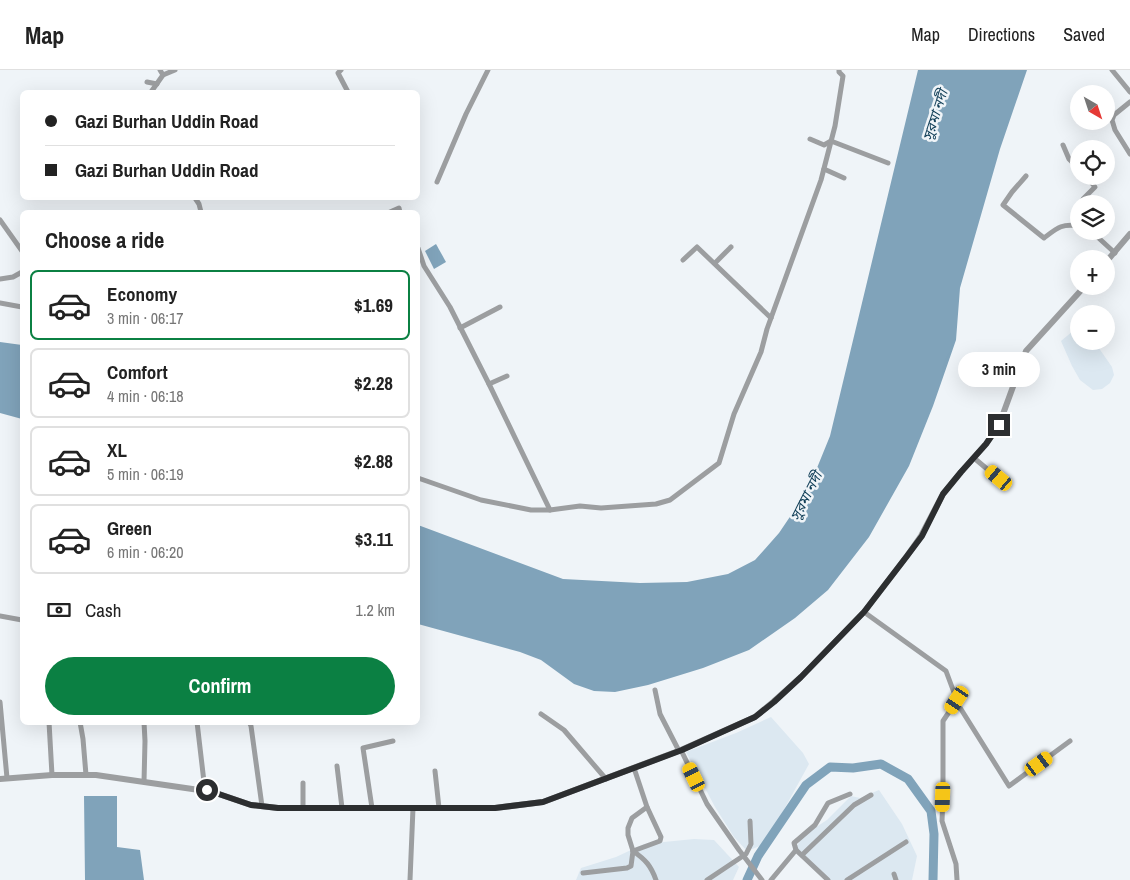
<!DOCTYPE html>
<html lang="en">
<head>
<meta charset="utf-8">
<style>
  :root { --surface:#fff; --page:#f6f6f6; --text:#222; --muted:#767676; --line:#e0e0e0; --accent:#0b8043 }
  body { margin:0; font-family:"Archivo Narrow","Noto Sans Bengali",sans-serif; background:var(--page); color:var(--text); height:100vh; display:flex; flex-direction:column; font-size:19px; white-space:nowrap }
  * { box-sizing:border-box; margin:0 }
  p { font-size:16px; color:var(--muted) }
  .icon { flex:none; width:28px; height:28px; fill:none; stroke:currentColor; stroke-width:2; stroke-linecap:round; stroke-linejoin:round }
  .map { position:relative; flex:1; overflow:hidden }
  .drawer { position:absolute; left:20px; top:140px; width:400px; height:515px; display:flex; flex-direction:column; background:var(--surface); border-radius:8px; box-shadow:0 5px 20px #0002 }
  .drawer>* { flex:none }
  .guide { position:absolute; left:20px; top:20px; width:400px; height:110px; border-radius:8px; box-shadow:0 5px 20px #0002; display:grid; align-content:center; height:110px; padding:0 25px; background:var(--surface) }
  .needle { width:32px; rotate:141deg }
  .controls { position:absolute; left:1070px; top:15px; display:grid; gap:10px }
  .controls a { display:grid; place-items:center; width:45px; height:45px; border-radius:50%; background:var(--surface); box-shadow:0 5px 20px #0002; font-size:25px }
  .end { position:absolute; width:22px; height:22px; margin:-11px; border:6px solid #2c2e30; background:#fff; box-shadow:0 0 0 2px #fff }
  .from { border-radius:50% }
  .bubble { position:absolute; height:35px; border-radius:18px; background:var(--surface); box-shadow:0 5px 20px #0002; font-size:16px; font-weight:800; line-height:35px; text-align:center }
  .car { position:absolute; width:15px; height:30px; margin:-15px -8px; border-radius:6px; box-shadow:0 0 4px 1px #0007; background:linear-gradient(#f5c518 24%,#345 0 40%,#f5c518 0 76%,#345 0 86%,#f5c518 0) }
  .guide b { display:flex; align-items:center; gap:18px; height:48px; font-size:19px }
  .guide b+b { border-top:1px solid var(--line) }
  .guide i { width:12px; height:12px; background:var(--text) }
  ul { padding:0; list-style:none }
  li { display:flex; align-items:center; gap:15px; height:70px; margin:0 10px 8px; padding:0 15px; border:2px solid var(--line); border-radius:8px }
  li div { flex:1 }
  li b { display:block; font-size:19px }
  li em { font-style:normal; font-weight:800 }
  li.current { border-color:var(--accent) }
  li>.icon { width:45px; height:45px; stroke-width:1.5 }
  h2 { padding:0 25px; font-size:22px; line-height:60px }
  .pay { display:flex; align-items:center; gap:12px; height:55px; padding:0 25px; font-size:19px }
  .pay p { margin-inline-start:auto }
  .primary-button { display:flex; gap:10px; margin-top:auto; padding:10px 25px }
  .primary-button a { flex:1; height:58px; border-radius:30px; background:var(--accent); color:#fff; font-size:20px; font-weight:800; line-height:58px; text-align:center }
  header { display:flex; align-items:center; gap:30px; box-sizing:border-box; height:70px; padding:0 25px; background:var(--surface); border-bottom:1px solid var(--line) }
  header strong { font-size:24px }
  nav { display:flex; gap:28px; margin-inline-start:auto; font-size:18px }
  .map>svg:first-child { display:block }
</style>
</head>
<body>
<header>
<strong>Map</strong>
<nav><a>Map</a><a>Directions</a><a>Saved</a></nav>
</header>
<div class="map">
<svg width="1130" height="810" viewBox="0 0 1130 810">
  <rect width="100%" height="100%" fill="#eff4f8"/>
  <g fill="#dce8f1">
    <path d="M1073,261h6v10h15l18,26 2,8 -4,8 -8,6 -9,1 -13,-10 -8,-14 -11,-25z"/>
    <path d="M771,647l32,36 6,11 -44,80 -18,7 -13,-14 -19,-30 -29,-55 50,-19z"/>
    <path d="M879,720l23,34 15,32 -5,24h-85l-33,-30 10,-15 23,-15 24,-24 9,2z"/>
    <path d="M694,769l20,1 25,27 -6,13h-157l5,-12 35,-11 28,-13z"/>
  </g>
  <g fill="#80a3ba">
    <path d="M918,0h109l-27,79 -40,139 -4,52 -23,66 -24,60 -40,71 -41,53 -33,28 -46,32 -46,18 -55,17 -33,7 -21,-1 -20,-7 -33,-24 -21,-8 -102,-28v-99l145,54 77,4 47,-1 41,-8 27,-14 24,-27 29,-43 22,-54z"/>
    <path d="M436,174l10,18 -12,7 -9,-18z"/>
    <path d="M0,272l22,3v74l-22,-6z"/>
    <path d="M84,726h33v51l23,3 4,30h-59z"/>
  </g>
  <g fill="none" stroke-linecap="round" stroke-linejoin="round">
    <path stroke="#80a3ba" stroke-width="9" d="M747,810l11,-24 48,-71 24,-18 23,1 28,-4 27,15 23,32 3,23 -1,46"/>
    <g stroke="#9c9ea0" stroke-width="5">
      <path d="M341,0l-3,3 10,19"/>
      <path d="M1112,0l18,22"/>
      <path d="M163,5l12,-5"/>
      <path d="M147,12l10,2"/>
      <path d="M151,22l12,-17 -3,-5"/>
      <path d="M1130,32l-16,13 -2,5 3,10 15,24"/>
      <path d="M810,69l14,6 7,-4 57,22"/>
      <path d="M1063,75l6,14 10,10"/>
      <path d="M824,99l20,9"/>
      <path d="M1026,106l-14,16 -9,13 41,33c13,-10 18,-15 35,-12"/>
      <path d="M1086,106l9,11 -12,12 3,5"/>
      <path d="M437,112l29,-68 22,-44"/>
      <path d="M195,128l4,6 2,8"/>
      <path d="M390,142l9,-4 1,4"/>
      <path d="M0,150l22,31"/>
      <path d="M1091,161l24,22"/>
      <path d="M418,178l6,18 26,41 39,77 61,126"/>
      <path d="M683,190l14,-13 74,71"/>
      <path d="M715,193l16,-16"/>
      <path d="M0,209l13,-2 9,-5"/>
      <path d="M0,233l22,4"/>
      <path d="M460,258l40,-21"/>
      <path d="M489,314l18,-8"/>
      <path d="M974,388l25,21"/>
      <path d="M418,408l63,22 50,10h19l30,-4 21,2 55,-4 14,-4 49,-37 15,-49 27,-62 6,-23 54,-149 14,-54 8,-50 -4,-4v-2"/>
      <path d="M864,542l82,59 13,35 50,80 61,-45"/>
      <path d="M0,546l22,4"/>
      <path d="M655,620l5,24 19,37"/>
      <path d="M957,630l-14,21v76l-1,24 14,43 1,16"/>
      <path d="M0,632l7,76"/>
      <path d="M541,644l23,16 42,49"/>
      <path d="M49,652l3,53"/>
      <path d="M80,652l3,17 3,36"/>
      <path d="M144,652l1,19 -1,41"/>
      <path d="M197,652l7,60 3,8 3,1"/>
      <path d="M249,652l2,4 11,80"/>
      <path d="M681,680l26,54 32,46 23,30"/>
      <path d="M337,696l5,42"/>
      <path d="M435,701l4,37"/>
      <path d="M303,713v25"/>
      <path d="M372,738l-9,-60 30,-7"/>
      <path d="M796,780l-2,-7 21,-18 13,-22 22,-9"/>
      <path d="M633,781l27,-10 1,-4 -14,-30"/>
      <path d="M633,781c13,9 18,15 23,29"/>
      <path d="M802,785l52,-50 17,-10"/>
      <path d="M583,803l44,-5 4,-2 2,-15 -5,-16v-7l4,-10 15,-11 -13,-39"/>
      <path d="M894,804l2,6"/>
      <path d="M410,810l3,-72"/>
      <path d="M707,810l39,-26 5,-10 -1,-23"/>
      <path d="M771,810l25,-30 32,30"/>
      <path d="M847,810l59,-38"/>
    </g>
    <g stroke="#9c9ea0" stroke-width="6">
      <path d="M1106,192l24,-28"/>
      <path d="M0,709l52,-4h44l117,17 38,13 27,3h217l48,-6 138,-52 74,-33 18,-15 28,-25 63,-65 43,-56 14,-20 22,-42 18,-22 25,-28 13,-19 27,-74 59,-65"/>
    </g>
  </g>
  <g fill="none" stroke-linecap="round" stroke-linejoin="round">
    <path stroke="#2c2e30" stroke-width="6" d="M207,720l44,15 27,3h217l48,-6 139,-52 73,-33 19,-15 27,-25 63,-65 43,-56 15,-20 21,-42 18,-22 25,-28 13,-19"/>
  </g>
  <g text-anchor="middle" stroke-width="5" stroke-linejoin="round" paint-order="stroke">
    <g font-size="14" font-style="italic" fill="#0e3c55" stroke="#eff4f8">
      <text transform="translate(935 45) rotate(-72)" y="5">সুরমা নদী</text>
      <text transform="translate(806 426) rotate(-63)" y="5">সুরমা নদী</text>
    </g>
  </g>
</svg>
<div class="controls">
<a><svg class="needle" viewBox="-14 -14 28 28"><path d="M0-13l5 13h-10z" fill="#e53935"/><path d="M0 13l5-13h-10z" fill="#767676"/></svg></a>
<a><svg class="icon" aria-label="locate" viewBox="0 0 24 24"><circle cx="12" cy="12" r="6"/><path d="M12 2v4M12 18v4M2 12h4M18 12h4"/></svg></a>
<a><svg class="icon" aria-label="layers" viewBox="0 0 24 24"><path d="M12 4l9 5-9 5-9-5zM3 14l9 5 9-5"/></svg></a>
<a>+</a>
<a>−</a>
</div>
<i class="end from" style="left:207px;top:720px"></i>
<i class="end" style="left:999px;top:355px"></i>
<div class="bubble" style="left:958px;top:282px;width:82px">3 min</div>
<i class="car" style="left:999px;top:408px;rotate:310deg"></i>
<i class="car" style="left:957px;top:630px;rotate:214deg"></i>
<i class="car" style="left:1039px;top:694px;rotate:54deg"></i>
<i class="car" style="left:694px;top:707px;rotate:334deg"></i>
<i class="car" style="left:943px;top:727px;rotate:182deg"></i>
<div class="guide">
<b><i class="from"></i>Gazi Burhan Uddin Road</b>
<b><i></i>Gazi Burhan Uddin Road</b>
</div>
<section class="drawer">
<h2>Choose a ride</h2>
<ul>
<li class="current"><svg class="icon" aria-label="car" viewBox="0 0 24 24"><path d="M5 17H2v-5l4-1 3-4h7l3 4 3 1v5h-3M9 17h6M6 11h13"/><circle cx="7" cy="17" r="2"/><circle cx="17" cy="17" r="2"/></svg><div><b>Economy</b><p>3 min · 06:17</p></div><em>$1.69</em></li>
<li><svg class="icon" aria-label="car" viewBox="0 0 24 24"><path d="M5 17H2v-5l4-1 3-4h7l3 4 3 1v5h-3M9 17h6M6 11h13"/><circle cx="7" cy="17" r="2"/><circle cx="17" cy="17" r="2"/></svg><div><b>Comfort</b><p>4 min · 06:18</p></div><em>$2.28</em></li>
<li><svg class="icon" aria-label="car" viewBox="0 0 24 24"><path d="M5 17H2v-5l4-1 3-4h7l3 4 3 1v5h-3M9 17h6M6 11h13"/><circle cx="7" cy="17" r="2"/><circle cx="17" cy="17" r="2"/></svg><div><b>XL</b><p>5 min · 06:19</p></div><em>$2.88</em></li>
<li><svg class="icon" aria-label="car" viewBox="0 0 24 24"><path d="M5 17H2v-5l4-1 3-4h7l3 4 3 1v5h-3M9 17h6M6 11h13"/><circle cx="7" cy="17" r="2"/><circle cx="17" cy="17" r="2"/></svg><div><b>Green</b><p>6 min · 06:20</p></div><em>$3.11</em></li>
</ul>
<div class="pay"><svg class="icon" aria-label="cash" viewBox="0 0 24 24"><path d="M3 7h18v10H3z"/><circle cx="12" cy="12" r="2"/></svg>Cash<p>1.2 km</p></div>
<div class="primary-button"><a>Confirm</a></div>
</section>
</div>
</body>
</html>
